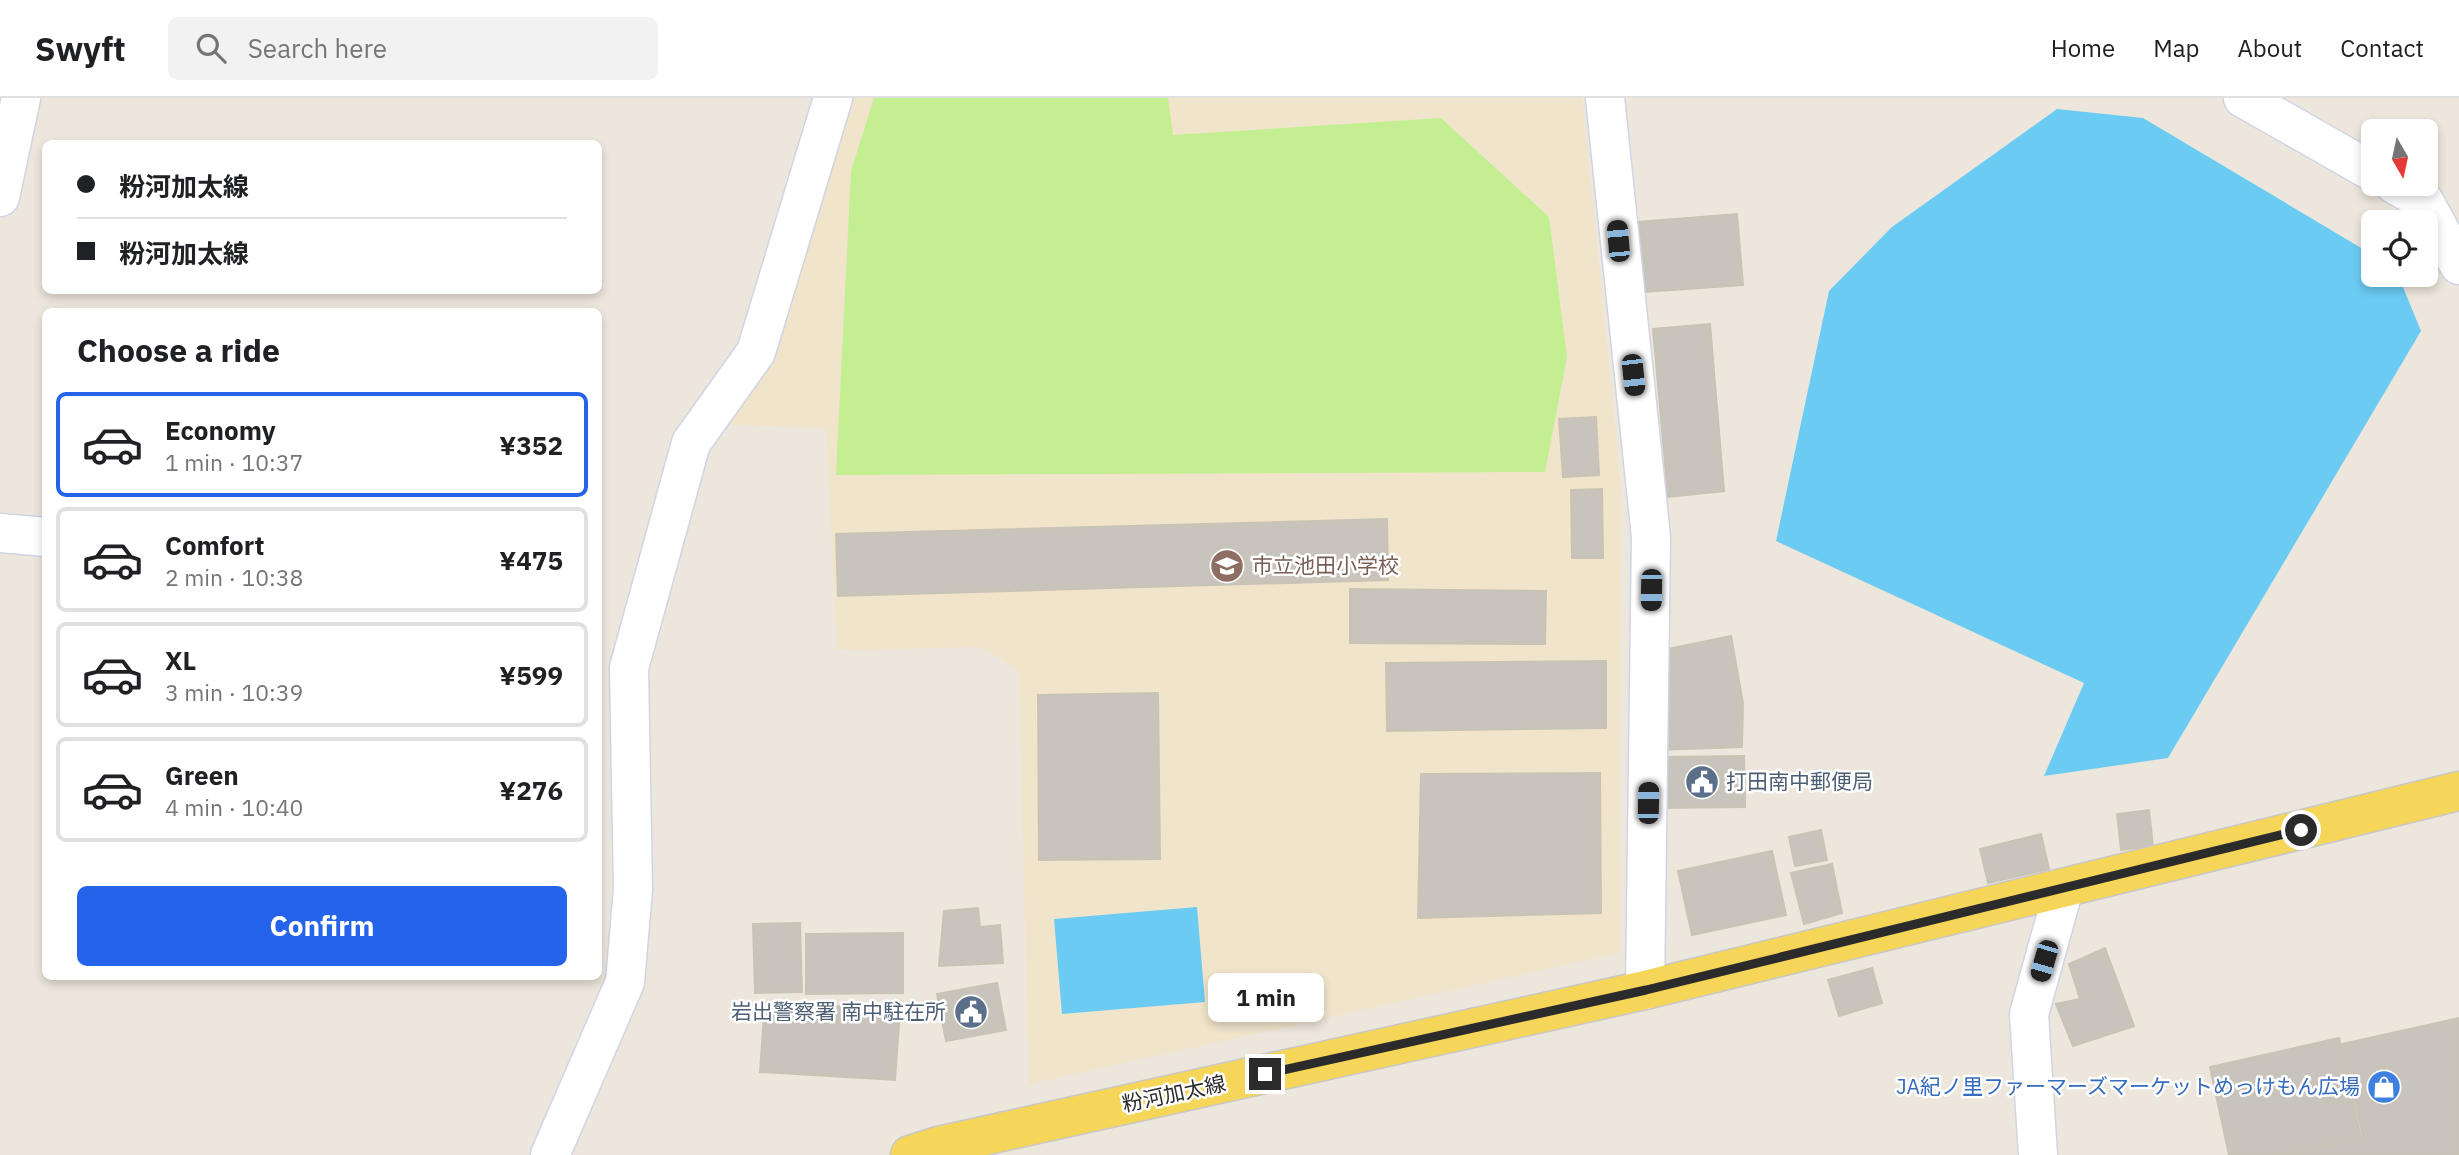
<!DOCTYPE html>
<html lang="en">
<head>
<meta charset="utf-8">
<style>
  :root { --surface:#fff; --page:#f2f2f2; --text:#202124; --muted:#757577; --line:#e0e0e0; --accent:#2563eb }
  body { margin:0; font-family:"IBM Plex Sans","Noto Sans JP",sans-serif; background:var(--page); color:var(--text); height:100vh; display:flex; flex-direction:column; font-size:26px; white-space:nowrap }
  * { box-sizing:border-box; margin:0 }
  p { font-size:23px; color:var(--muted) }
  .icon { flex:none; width:38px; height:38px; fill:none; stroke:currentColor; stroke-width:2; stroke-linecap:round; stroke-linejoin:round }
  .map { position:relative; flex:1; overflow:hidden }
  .sheet { position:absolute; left:42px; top:210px; width:560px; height:672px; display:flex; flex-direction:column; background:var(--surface); border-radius:10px; box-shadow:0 4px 10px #0003 }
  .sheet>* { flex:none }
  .top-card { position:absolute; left:42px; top:42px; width:560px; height:154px; border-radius:10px; box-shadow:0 4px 10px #0003; display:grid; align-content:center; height:154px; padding:0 35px; background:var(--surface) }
  .needle { width:46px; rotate:171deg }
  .tools { position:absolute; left:2361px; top:21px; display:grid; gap:14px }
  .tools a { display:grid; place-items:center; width:77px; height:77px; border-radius:10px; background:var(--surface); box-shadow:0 4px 10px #0003; font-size:35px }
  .end { position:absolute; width:32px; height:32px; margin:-16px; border:9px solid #2b2b2b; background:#fff; box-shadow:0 0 0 4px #fff }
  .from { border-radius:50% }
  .bubble { position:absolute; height:49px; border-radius:10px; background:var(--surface); box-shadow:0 4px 10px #0003; font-size:23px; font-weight:700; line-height:49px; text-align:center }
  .car { position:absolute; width:21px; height:42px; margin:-21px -10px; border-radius:9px; box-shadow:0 0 5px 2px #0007; background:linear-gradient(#222 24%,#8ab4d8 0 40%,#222 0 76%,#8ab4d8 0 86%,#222 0) }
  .top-card b { display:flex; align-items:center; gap:24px; height:66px; font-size:26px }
  .top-card b+b { border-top:2px solid var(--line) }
  .top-card i { width:18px; height:18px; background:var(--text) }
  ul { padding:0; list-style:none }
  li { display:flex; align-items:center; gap:21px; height:105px; margin:0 14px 10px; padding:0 21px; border:4px solid var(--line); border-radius:10px }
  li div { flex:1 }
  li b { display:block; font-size:26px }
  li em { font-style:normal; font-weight:700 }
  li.selected { border-color:var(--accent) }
  li>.icon { width:63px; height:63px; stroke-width:1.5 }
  h2 { padding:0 35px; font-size:32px; line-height:84px }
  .primary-button { display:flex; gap:14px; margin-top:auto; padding:14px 35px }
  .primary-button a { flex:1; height:80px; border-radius:10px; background:var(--accent); color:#fff; font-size:28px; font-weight:700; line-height:80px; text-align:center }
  header { display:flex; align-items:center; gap:42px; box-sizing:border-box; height:98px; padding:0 35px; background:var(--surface); border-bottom:2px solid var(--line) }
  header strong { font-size:33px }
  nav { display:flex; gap:38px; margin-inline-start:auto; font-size:24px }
  .search { width:490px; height:63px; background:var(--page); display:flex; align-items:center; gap:18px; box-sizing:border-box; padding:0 24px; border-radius:10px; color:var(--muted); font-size:26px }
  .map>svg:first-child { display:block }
</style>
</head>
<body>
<header>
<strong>Swyft</strong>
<div class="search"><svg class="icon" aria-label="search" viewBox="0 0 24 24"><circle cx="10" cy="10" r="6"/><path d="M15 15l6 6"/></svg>Search here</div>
<nav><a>Home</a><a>Map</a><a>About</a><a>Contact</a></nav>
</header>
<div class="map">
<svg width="2459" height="1057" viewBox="0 0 2459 1057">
  <rect width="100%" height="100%" fill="#ede6dc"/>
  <path fill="#f0e5cb" d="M849,0h733l39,386 -2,469 -590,131 -10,-413 -38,-24 -144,3 -11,-221 -97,-5 35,-62z"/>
  <path fill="#c4ee92" d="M874,0h294l5,37 268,-17 108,99 18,140 -22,115 -709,3 15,-304z"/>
  <g fill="#6bcbf3">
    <path d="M2057,11l86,9 230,137v20h25l23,56 -253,427 -124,18 40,-93 -308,-142 53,-250 63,-64z"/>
    <path d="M1197,809l8,95 -143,12 -8,-95z"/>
  </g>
  <g fill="#c9c4bb" stroke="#c9c3b6" stroke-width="2">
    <path d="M1737,116l6,71 -99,7 -6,-70z"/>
    <path d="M1710,226l14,167 -56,6 -15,-168z"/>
    <path d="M1596,319l3,58 -36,2 -4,-58z"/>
    <path d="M1602,391l1,69h-31l-1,-68z"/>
    <path d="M1387,421l1,61 -550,16 -2,-62z"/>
    <path d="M1350,491l196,2 -1,53 -195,-1z"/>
    <path d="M1731,538l12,67 -1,44 -86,3 2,-99z"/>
    <path d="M1606,563v67l-219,3 -1,-68z"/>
    <path d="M1158,595l2,166 -121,1 -1,-165z"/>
    <path d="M1744,658l1,51 -85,1 -1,-51z"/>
    <path d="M1600,675l1,140 -183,5 3,-144z"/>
    <path d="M2149,712l4,36 -32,4 -4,-36z"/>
    <path d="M1821,732l6,30 -32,6 -6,-29z"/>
    <path d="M2041,736l8,35 -61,14 -8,-34z"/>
    <path d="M1772,753l14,64 -94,20 -14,-64z"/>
    <path d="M1832,766l10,49 -38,11 -13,-51z"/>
    <path d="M978,810l2,19 20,-2 3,38 -64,3 5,-55z"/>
    <path d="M800,825l2,69 -47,1 -2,-69z"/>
    <path d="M903,835v60l-97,1v-60z"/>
    <path d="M2105,850l29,78 -61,20 -17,-42 24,-5 -11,-35z"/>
    <path d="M1872,870l10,35 -43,13 -11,-36z"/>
    <path d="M997,885l9,47 -60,11 -9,-47z"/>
    <path d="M765,904l135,8 -5,70 -135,-8z"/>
    <path d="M2459,920v137h-174l78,-18 -21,-93z"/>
    <path d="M2339,940l22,100 -79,17h-53l-19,-88z"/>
  </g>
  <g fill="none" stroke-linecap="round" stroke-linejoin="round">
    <g stroke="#d1d4e4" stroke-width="41">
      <g id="street">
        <path d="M1605,0l46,439 -6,453"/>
        <path d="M2243,0l130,74"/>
        <path d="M2394,86l30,17 35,64"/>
        <path d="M0,99l21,-99"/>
        <path d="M0,435l46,4"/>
        <path d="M550,1057l75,-173 8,-93 -4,-221 62,-225 65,-91 77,-254"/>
        <path d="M2038,1057l-9,-141 35,-126"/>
      </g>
    </g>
    <g stroke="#c8c8c8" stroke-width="41">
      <path id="primary" d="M910,1057l28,-9 707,-156 814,-199"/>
    </g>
    <use href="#street" stroke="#fff" stroke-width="38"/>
    <use href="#primary" stroke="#f6d658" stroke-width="38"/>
  </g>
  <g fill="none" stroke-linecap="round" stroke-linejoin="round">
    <path stroke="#2b2b2b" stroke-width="9" d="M1265,976l381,-84 655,-160"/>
  </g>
  <defs>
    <g id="school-disc" transform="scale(1.75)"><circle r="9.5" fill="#8d6e63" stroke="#fff"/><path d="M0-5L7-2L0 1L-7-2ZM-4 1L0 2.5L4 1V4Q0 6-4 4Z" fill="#fff"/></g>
    <g id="civic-disc" transform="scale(1.75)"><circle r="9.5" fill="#5c6f8a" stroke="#fff"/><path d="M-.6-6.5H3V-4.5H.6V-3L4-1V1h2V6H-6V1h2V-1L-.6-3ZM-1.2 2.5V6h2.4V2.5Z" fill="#fff"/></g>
    <g id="shop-disc" transform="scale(1.75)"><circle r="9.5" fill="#3f7fe0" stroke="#fff"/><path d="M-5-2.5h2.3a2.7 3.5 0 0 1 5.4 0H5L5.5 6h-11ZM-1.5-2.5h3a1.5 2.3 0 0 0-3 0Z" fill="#fff"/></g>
  </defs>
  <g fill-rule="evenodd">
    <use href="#school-disc" x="1227" y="468"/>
    <use href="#civic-disc" x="1702" y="684"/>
    <use href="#civic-disc" x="971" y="914"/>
    <use href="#shop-disc" x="2384" y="989"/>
  </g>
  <g text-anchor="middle" stroke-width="5" stroke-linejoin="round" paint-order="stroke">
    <g font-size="21" fill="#785e54" stroke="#fff" text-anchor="start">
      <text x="1252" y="475">市立池田小学校</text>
    </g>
    <g font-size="21" fill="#4e5e75" stroke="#fff" text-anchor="start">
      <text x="1726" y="691">打田南中郵便局</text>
      <text x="946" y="921" text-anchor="end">岩出警察署 南中駐在所</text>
    </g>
    <g font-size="21" fill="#366cbe" stroke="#fff" text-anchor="end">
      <text x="2360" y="996">JA紀ノ里ファーマーズマーケットめっけもん広場</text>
    </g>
    <g font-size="21" fill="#2b2b2b" stroke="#fff">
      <text transform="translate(1174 996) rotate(-12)" y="7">粉河加太線</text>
    </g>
  </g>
</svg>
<div class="tools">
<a><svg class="needle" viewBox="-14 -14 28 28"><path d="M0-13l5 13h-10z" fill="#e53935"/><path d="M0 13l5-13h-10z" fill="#757577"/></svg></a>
<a><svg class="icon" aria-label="locate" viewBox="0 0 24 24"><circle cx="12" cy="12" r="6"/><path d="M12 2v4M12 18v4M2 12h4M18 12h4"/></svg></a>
</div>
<i class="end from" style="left:2301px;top:732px"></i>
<i class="end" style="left:1265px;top:976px"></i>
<div class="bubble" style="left:1208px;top:875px;width:116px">1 min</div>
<i class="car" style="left:1618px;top:143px;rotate:355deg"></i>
<i class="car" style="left:1633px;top:277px;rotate:174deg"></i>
<i class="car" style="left:1651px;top:492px;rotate:181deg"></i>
<i class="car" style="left:1648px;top:705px;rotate:1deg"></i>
<i class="car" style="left:2044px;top:863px;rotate:196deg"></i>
<div class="top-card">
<b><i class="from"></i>粉河加太線</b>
<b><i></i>粉河加太線</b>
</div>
<section class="sheet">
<h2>Choose a ride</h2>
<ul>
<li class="selected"><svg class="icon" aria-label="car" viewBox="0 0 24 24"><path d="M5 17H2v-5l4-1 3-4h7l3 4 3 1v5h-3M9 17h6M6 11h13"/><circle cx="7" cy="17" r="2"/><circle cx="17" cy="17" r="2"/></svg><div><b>Economy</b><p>1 min · 10:37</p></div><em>¥352</em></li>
<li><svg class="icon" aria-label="car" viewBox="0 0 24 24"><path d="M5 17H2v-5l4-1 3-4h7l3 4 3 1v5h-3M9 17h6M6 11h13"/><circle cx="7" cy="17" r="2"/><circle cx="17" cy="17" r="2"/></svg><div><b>Comfort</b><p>2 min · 10:38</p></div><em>¥475</em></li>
<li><svg class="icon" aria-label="car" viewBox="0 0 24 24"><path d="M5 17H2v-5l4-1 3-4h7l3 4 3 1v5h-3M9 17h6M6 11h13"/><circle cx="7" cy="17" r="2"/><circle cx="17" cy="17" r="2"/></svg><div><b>XL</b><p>3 min · 10:39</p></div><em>¥599</em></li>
<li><svg class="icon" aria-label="car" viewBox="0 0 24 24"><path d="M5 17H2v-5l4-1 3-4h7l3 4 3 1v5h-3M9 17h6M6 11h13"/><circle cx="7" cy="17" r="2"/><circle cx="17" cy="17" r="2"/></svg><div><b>Green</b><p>4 min · 10:40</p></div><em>¥276</em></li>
</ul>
<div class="primary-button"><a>Confirm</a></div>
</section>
</div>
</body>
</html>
